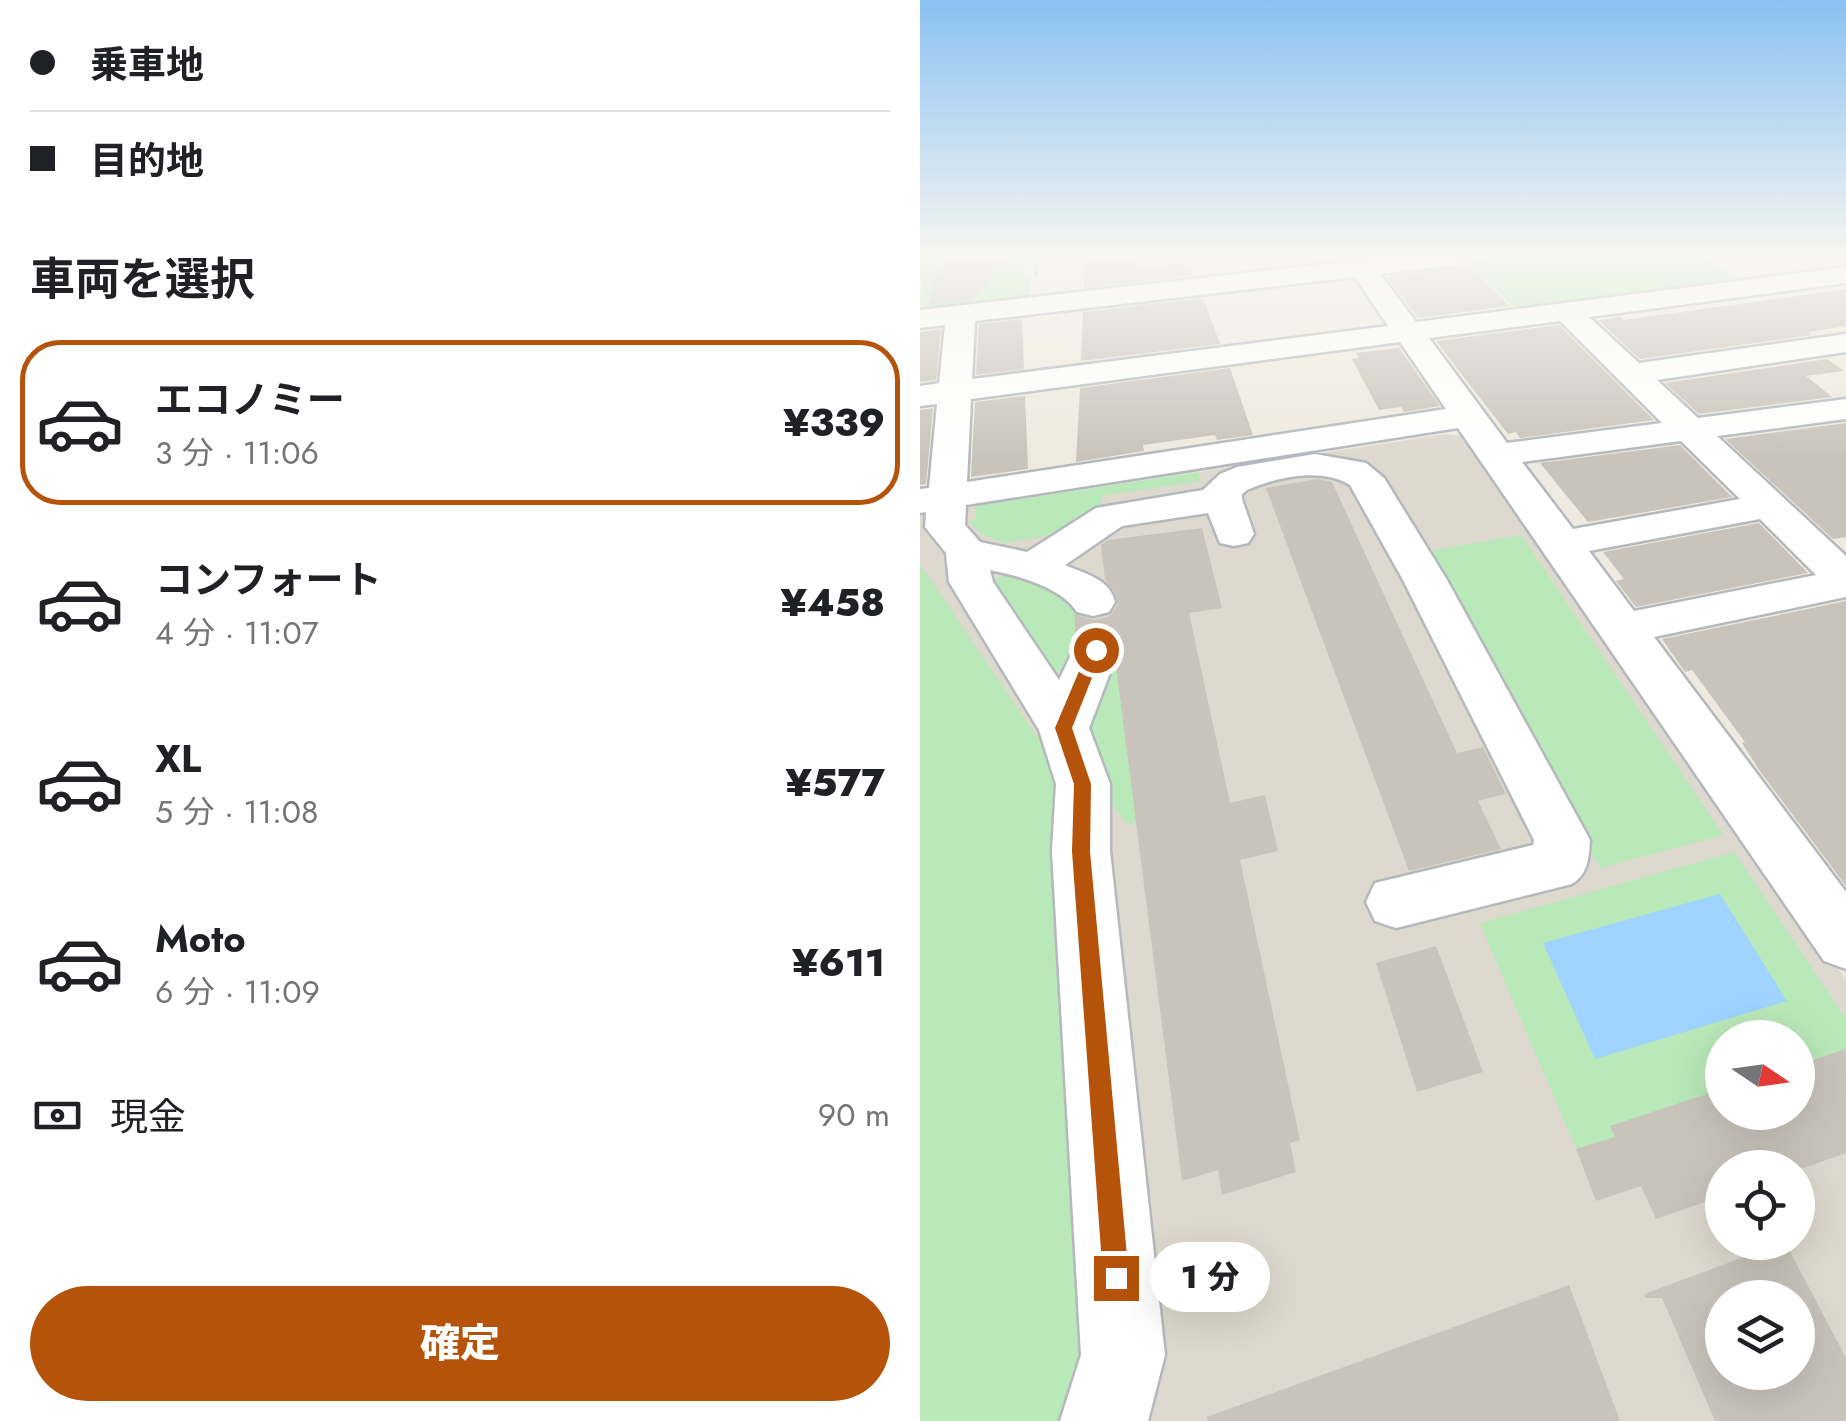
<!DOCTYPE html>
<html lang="ja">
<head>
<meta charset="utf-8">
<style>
  :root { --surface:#fff; --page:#f6f6f6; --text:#202124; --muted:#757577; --line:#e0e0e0; --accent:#b45309 }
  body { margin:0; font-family:Jost,"Noto Sans JP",sans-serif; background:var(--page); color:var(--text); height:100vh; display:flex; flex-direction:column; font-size:38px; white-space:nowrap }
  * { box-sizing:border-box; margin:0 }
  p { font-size:32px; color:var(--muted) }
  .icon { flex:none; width:55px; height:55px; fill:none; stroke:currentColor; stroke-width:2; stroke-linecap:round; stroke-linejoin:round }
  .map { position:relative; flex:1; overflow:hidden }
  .drawer { display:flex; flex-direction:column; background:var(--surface); width:920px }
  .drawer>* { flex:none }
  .banner { display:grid; align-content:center; height:220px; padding:0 30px; background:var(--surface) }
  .needle { width:65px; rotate:103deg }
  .tools { position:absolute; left:785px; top:1020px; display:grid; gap:20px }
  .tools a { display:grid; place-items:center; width:110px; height:110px; border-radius:50%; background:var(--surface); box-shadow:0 10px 40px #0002; font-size:50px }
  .end { position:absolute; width:45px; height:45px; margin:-22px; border:12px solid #b45309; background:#fff; box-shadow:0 0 0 5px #fff }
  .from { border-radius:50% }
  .bubble { position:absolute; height:70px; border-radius:35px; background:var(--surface); box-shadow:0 10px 40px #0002; font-size:32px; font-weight:800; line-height:70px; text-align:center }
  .banner b { display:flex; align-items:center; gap:35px; height:95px; font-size:38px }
  .banner b+b { border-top:2px solid var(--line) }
  .banner i { width:25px; height:25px; background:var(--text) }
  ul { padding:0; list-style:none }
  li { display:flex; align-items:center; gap:30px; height:165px; margin:0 20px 15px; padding:0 10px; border:5px solid transparent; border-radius:40px }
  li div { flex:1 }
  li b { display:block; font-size:38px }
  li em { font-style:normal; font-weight:800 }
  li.selected { border-color:var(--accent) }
  li>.icon { width:90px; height:90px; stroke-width:1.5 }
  h2 { padding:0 30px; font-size:45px; line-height:120px }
  .pay { display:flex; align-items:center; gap:25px; height:110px; padding:0 30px; font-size:38px }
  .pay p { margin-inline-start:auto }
  .cta { display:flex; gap:20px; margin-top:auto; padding:20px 30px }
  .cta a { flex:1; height:115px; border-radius:60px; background:var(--accent); color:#fff; font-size:40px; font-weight:800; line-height:115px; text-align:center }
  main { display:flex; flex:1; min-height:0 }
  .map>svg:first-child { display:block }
</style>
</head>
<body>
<main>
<section class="drawer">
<div class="banner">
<b><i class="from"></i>乗車地</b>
<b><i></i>目的地</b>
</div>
<h2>車両を選択</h2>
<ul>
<li class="selected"><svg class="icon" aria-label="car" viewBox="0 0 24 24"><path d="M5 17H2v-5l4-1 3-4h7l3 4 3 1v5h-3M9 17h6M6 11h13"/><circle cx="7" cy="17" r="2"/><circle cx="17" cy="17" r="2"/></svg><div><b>エコノミー</b><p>3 分 · 11:06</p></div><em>¥339</em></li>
<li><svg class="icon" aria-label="car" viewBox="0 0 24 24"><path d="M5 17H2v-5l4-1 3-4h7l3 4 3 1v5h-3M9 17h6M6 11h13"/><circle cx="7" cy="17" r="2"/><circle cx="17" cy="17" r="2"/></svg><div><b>コンフォート</b><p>4 分 · 11:07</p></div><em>¥458</em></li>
<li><svg class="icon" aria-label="car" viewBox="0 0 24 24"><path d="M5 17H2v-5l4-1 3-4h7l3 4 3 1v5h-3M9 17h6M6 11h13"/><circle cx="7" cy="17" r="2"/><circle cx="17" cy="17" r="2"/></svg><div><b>XL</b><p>5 分 · 11:08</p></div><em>¥577</em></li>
<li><svg class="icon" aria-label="car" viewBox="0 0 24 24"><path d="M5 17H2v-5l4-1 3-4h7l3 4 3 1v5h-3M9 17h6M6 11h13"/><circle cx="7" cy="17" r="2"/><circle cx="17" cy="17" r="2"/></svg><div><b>Moto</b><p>6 分 · 11:09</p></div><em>¥611</em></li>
</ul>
<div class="pay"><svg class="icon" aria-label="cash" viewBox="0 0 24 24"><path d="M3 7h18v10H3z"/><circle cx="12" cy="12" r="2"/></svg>現金<p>90 m</p></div>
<div class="cta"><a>確定</a></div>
</section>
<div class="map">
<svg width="926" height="1421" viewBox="0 0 926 1421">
  <rect width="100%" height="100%" fill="#eeeadf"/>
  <path fill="#ddd9ce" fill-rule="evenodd" d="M526,434l24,3 376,543v441h-926v-906zM802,1038h76v74h-76zM802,1168h76v74h-76zM802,1298h76v74h-76z"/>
  <g fill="#b9e8b9">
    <path d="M2,257h21l-4,12 66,-12h29l-10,9 -1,8h8l-2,28 -109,12z"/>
    <path d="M572,257h213l32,23 -224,28 -45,-48z"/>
    <path d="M278,472l2,9 -99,15 1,17 -16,16 -83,14 -24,-10 -10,-12 7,-2 -1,-13z"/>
    <path d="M601,535l202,300 -123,33 -172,-317z"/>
    <path d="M0,564l132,195 36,649 -4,13h-164z"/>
    <path d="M84,574h10l61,28 3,49 -12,18 -14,3 -60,-90z"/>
    <path d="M194,650l23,173 -9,2c-11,-12 -17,-26 -25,-40 -27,-54 -9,-83 11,-135z"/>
    <path d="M814,852l112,167v30l-48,16v-27h-76v51l-111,37 4,11 -39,12 -96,-226z"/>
  </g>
  <path fill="#9ed4ff" d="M800,894l67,107 -192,58 -52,-116z"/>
  <g fill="#c8c4bc" fill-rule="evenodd">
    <path d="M23,257h69l-41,43 -43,5z"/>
    <path d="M164,257h55l1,9 48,-4 6,13 -110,13z"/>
    <path d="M543,265l9,2 37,39 -91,12 -31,-41z"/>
    <path d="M926,289v37l-38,6 4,3 -172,24 -42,-39 22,-3 4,3z"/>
    <path d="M283,298l17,46 -139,17 2,-49z"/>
    <path d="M102,319l2,50 -48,6 3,-51z"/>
    <path d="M639,325l95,95 -134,18 -4,-6 -8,2 -72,-93z"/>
    <path d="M21,329l-5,51 -16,2v-50z"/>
    <path d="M479,348l41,58 -36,6 -3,-5 -22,3 -27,-51 7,-1 -3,-5z"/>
    <path d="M907,359l17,12 -38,5 26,21 -133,17 -34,-31z"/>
    <path d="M310,368l23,67 -36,5 -2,-5 -72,10 1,6 -68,11 4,-74z"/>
    <path d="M105,396l3,73 -57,8 4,-75z"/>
    <path d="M13,408l-7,76 -6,1v-75z"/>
    <path d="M926,423v114l-13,2 -108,-100z"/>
    <path d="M760,445l52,52 -144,25 -48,-59z"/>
    <path d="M397,479l15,3 125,271 26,-6 23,47 -28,7 23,48 -92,22 -143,-383z"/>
    <path d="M839,523l49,50 -172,34 -20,-26 8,-2 -21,-27z"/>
    <path d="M282,528l20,80 -33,5 41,190 35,-8 13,56 -38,9 60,280 -10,3 6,29 -74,23 -4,-25 -36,11 -66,-515 6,-19 -8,-13 -17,-5 -21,7 -2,-22 20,6 16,-4 8,-12 -3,-12 -10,-12 -4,-35 7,-5z"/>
    <path d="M926,601v285l-87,-116 -17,-27 3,-1 -53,-72 -7,2 -23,-33z"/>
    <path d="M516,946l47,126 -66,20 -41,-129z"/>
    <path d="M926,1049v104l-42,15h-82v28l-66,23 -15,-33 -45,15 -20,-52 39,-12 -5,-11 112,-37v23h76v-47z"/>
    <path d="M865,1242l61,116v63h-131l-53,-123h-17l-1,-4zM802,1298h76v74h-76z"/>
    <path d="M649,1285l51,136h-413v-4z"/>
  </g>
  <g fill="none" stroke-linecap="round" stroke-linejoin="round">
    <g stroke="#b5b9be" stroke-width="5">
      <path id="minor" d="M467,257h82l-13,8 -76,9 36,48 430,-55v16l-257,34 50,46 207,-29v18l-189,28 41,38 148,-19v20l-129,17 129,120v41l-192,40 192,255v77l-22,-8 -366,-533 -492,77 -1,20 15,17 47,10 69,-44 107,-18 17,-16 17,-7 78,-13 51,9 18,15 63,102 143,260c-1,18 -2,34 -18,44l-176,44 -21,-7 -9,-19 9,-19 158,-38 1,-5 -131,-260 -53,-95c-29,-18 -73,-8 -103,5l-5,4v5l12,35 -6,9 -14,3 -14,-3 -12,-30 -86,13 -57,39c20,9 45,14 50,37l-6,10 -16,4 -16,-4c-16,-25 -58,-36 -87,-42l3,12 66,98 20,-42 17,-5 17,5 6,11 -30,79 21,56v67l55,504 -17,66h-88l21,-66 -29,-504 4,-67 -17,-54 -90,-148 -3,-29 -21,-26 1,-15 -6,1v-24l9,-1 8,-84 -17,2v-20l19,-3 6,-58 -25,3v-18zM435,277l33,49 -416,53 3,-58zM640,321l102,102 -155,20 -78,-105zM480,342l46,67 -479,73 4,-83zM761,441l59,58 -167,30 -51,-67zM840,519l56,56 -182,36 -45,-60z"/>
    </g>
    <path stroke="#8fc89f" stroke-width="4" stroke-dasharray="6 2.5" stroke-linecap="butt" d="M116,277l2,-20"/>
    <use href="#minor" fill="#fff" fill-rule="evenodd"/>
  </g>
  <linearGradient id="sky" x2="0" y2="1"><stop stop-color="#8ac1f1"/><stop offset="0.56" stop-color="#f7f6f1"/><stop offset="1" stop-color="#f7f6f1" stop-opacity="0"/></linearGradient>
  <rect width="926" height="456" fill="url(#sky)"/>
  <path fill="#b45309" d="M176,644l7,6 -31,78 19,56 -1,67 39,427 -4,9 -9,4 -9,-4 -4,-9 -31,-427 2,-67 -19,-56 33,-78z"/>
</svg>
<div class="tools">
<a><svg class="needle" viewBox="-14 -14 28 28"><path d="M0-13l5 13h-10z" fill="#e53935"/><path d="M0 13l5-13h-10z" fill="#757577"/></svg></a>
<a><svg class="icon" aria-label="locate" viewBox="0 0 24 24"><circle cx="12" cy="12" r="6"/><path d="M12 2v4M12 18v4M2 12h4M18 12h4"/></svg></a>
<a><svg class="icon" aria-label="layers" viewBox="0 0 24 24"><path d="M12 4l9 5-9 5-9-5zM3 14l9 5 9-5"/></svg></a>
</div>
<i class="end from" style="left:176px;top:650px"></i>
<i class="end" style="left:196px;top:1278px"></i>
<div class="bubble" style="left:230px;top:1242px;width:120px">1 分</div>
</div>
</main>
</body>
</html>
